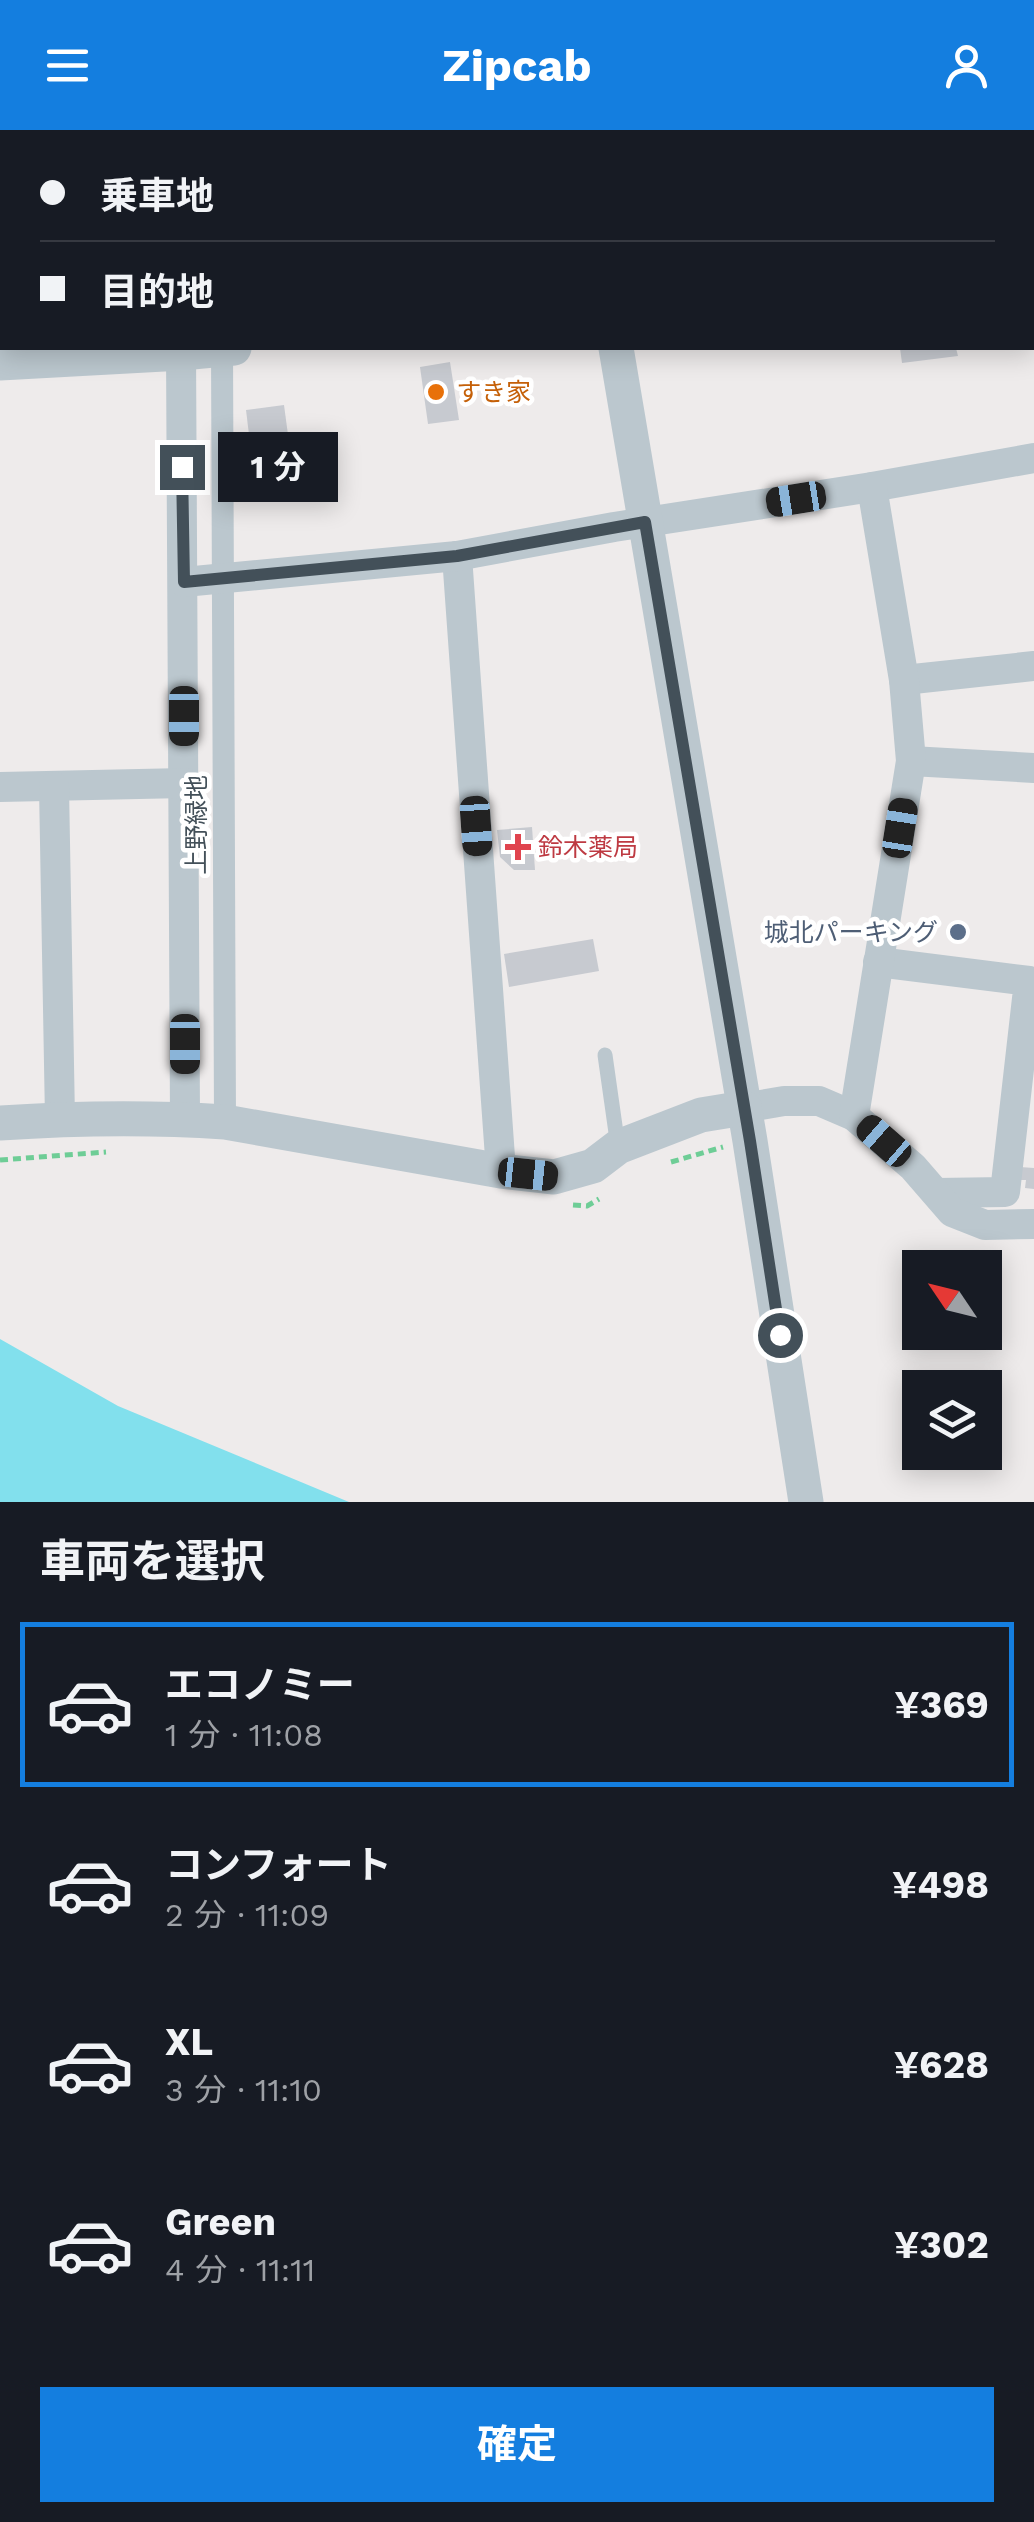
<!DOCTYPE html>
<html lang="ja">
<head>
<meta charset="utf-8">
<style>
  :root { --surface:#171b24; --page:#20242c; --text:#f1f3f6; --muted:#9ea1a6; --line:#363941; --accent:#147edf }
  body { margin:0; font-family:"Work Sans","Noto Sans JP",sans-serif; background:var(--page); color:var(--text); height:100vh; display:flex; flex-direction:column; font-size:38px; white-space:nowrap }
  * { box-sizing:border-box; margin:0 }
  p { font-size:32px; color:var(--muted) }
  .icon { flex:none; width:55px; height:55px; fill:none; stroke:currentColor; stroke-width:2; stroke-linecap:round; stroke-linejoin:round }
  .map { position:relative; height:1372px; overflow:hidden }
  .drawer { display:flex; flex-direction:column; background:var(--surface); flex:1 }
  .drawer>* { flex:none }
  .hud { position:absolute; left:0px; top:0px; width:1035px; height:220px; box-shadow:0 5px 25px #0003; display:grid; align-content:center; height:220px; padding:0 40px; background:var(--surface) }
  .needle { width:65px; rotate:305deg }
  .buttons { position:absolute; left:902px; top:1120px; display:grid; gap:20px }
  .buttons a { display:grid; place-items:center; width:100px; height:100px; border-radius:0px; background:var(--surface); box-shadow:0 5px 25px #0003; font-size:50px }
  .end { position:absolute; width:45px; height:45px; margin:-22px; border:12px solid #435059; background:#fff; box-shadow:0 0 0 5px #fff }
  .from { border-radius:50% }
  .bubble { position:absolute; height:70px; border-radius:0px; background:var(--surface); box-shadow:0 5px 25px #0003; font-size:32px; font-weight:700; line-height:70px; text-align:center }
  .car { position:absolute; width:30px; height:60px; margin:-30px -15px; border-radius:12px; box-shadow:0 0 8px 2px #0007; background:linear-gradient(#222 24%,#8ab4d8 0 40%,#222 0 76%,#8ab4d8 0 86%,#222 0) }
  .hud b { display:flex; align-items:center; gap:35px; height:95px; font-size:38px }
  .hud b+b { border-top:2px solid var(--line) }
  .hud i { width:25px; height:25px; background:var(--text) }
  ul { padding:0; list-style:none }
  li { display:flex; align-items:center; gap:30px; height:165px; margin:0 20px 15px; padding:0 20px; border:5px solid transparent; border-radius:0px }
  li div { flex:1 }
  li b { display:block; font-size:38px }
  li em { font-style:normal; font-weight:700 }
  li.current { border-color:var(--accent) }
  li>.icon { width:90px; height:90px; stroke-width:1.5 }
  h2 { padding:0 40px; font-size:45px; line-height:120px }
  .action { display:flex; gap:20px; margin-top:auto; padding:20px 40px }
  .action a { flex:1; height:115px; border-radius:0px; background:var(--accent); color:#fff; font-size:40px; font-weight:700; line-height:115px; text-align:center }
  header { display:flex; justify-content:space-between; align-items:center; height:130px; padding:0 40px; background:var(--accent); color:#fff; font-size:45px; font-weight:700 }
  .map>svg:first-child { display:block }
</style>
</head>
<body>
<header><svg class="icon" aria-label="menu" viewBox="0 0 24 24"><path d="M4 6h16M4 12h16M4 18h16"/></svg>Zipcab<svg class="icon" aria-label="person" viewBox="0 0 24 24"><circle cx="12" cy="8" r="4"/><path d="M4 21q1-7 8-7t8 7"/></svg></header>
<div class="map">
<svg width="1034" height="1372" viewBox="0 0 1034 1372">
  <rect width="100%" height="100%" fill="#eeebeb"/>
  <path fill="#82e0ed" d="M0,1209l118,67 231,96h-349z"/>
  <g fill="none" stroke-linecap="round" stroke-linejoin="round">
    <path stroke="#82e0ed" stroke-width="8" d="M0,182h2"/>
  </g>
  <g fill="#c7cad0">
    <path d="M900,218h56l2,8 -56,7z"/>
    <path d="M450,232l9,58 -31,4 -8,-57z"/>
    <path d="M284,275l11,82 -39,5 -10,-82z"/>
    <path d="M532,697l3,43h-21l-14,-13 -3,-27z"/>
    <path d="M593,809l6,32 -90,16 -5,-33z"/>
    <path d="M1020,1037l14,1v21l-9,-1 1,-8h-7z"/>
  </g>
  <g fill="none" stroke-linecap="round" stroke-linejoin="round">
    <g stroke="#6ecd96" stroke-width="5" stroke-dasharray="8 5" stroke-linecap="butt">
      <path d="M0,1030l106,-8"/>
      <path d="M671,1032l52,-15"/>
      <path d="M573,1075l14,1 12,-7"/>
    </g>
    <path stroke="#bbc7ce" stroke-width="15" d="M605,925l13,92"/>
    <g stroke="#bbc7ce" stroke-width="22">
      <path d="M224,2v-2"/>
      <path d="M222,218l3,774"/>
    </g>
    <g stroke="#bbc7ce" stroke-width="30">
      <path d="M180,0v2"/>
      <path d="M181,218l4,771"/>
      <path d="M457,426l44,615"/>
      <path d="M184,452l273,-26 157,-29 258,-40 162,-29"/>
      <path d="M904,550l130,-14"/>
      <path d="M911,631l123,7"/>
      <path d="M0,657l185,-4"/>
      <path d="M54,657l6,332"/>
      <path d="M878,832l151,19 -24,211 -68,1"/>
      <path d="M744,978l40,-7h35l35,15 59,51 39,45 33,13 49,-1"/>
      <path d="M854,986l57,-355 -7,-81 -32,-193"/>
    </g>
    <g stroke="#bbc7ce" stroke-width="35">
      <path d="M619,2v-2"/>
      <path d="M1032,94h2"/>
      <path d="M616,218l134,793 56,361"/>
      <path d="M0,233l182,-10 52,-5"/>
      <path d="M0,993c75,-5 150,-6 225,-1l276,49 53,6 39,-11 25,-19 83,-32 43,-7"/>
    </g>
  </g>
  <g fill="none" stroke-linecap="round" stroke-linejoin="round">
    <path stroke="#435059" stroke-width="12" d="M182,337l2,115 273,-26 188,-34 105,619 30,194"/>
  </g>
  <circle fill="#e8710a" stroke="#fff" stroke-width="4" cx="436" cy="262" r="10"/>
  <path fill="#e0444e" stroke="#fff" stroke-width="4" d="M513 702h10v10h10v10h-10v10h-10v-10h-10v-10h10z"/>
  <circle fill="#5c6f8a" stroke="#fff" stroke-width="4" cx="958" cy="802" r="10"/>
  <g text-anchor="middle" stroke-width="9" stroke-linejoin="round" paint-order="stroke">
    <g font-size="25" fill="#c56008" stroke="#fff" text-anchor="start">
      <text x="456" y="271">すき家</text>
    </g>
    <g font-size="25" fill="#435059" stroke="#fff">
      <text transform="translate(196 695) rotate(-90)" y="9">上野緑地</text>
    </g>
    <g font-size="25" fill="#be3a42" stroke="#fff" text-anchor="start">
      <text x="538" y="726">鈴木薬局</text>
    </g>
    <g font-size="25" fill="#4e5e75" stroke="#fff" text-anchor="end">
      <text x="938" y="811">城北パーキング</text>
    </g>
  </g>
</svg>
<div class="buttons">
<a><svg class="needle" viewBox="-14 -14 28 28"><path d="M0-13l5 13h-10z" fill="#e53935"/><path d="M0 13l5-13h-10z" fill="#9ea1a6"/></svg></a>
<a><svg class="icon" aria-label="layers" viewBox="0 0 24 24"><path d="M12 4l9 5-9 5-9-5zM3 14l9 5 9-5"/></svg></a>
</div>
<i class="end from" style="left:780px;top:1205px"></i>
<i class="end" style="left:182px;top:337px"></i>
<div class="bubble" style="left:218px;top:302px;width:120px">1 分</div>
<i class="car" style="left:796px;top:369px;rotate:261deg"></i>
<i class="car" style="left:184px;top:586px;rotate:180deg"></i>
<i class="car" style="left:476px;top:696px;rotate:176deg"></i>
<i class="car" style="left:900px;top:698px;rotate:9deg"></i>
<i class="car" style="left:185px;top:914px;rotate:180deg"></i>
<i class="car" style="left:884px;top:1011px;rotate:311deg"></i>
<i class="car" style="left:528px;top:1044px;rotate:96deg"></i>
<div class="hud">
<b><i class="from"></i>乗車地</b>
<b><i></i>目的地</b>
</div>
</div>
<section class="drawer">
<h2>車両を選択</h2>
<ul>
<li class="current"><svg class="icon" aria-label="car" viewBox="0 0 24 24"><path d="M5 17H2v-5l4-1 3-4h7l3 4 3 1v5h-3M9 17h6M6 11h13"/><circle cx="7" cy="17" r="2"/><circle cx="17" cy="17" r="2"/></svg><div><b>エコノミー</b><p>1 分 · 11:08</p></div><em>¥369</em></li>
<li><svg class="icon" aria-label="car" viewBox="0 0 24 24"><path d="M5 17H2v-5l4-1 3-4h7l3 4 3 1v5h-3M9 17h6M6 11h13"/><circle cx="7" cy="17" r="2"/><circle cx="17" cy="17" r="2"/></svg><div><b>コンフォート</b><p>2 分 · 11:09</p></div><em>¥498</em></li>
<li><svg class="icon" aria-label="car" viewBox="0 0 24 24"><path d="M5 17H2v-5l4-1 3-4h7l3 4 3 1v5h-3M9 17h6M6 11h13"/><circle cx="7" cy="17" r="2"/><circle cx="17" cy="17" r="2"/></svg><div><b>XL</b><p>3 分 · 11:10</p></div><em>¥628</em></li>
<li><svg class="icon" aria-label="car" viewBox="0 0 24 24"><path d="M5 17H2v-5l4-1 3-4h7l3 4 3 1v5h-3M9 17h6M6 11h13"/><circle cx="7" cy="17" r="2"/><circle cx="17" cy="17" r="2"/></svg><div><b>Green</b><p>4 分 · 11:11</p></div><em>¥302</em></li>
</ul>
<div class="action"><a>確定</a></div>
</section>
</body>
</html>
